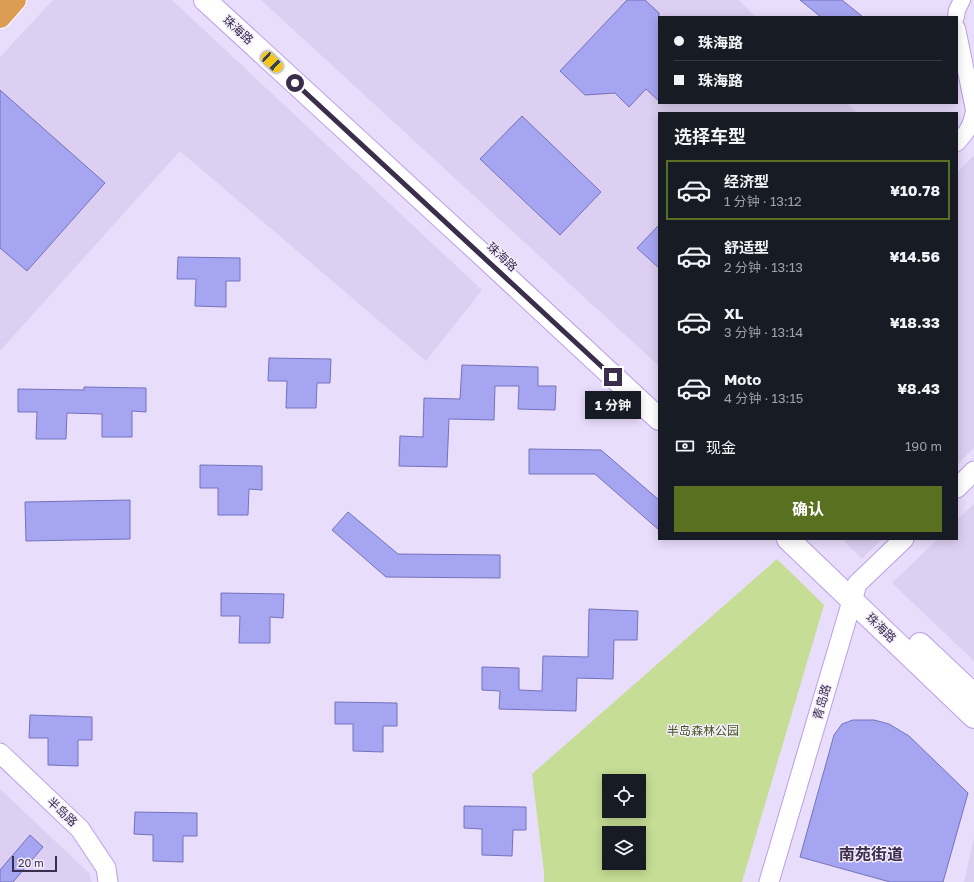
<!DOCTYPE html>
<html lang="zh">
<head>
<meta charset="utf-8">
<style>
  :root { --surface:#171b24; --page:#20242c; --text:#f1f3f6; --muted:#9ea1a6; --line:#363941; --accent:#5a7021 }
  body { margin:0; font-family:"Golos Text","Noto Sans SC",sans-serif; background:var(--page); color:var(--text); height:100vh; display:flex; flex-direction:column; font-size:15px; white-space:nowrap }
  * { box-sizing:border-box; margin:0 }
  p { font-size:13px; color:var(--muted) }
  .icon { flex:none; width:22px; height:22px; fill:none; stroke:currentColor; stroke-width:2; stroke-linecap:round; stroke-linejoin:round }
  .map { position:relative; flex:1; overflow:hidden }
  .panel { position:absolute; left:658px; top:112px; width:300px; height:428px; display:flex; flex-direction:column; background:var(--surface); border-radius:0px; box-shadow:0 2px 10px #0003 }
  .panel>* { flex:none }
  .banner { position:absolute; left:658px; top:16px; width:300px; height:88px; border-radius:0px; box-shadow:0 2px 10px #0003; display:grid; align-content:center; height:88px; padding:0 16px; background:var(--surface) }
  .controls { position:absolute; left:602px; top:774px; display:grid; gap:8px }
  .controls a { display:grid; place-items:center; width:44px; height:44px; border-radius:0px; background:var(--surface); box-shadow:0 2px 10px #0003; font-size:20px }
  .scale { position:absolute; left:12px; bottom:10px; width:45px; box-sizing:border-box; padding-left:4px; border:2px solid #3b2e4c; border-top:0; font-size:11px; line-height:14px; white-space:nowrap; color:#3b2e4c; -webkit-text-stroke:3px #f4edfd; paint-order:stroke }
  .end { position:absolute; width:18px; height:18px; margin:-9px; border:5px solid #3b2e4c; background:#fff; box-shadow:0 0 0 2px #fff }
  .from { border-radius:50% }
  .bubble { position:absolute; height:28px; border-radius:0px; background:var(--surface); box-shadow:0 2px 10px #0003; font-size:13px; font-weight:700; line-height:28px; text-align:center }
  .car { position:absolute; width:12px; height:24px; margin:-12px -6px; border-radius:5px; box-shadow:0 0 3px 1px #0007; background:linear-gradient(#f5c518 24%,#345 0 40%,#f5c518 0 76%,#345 0 86%,#f5c518 0) }
  .banner b { display:flex; align-items:center; gap:14px; height:38px; font-size:15px }
  .banner b+b { border-top:1px solid var(--line) }
  .banner i { width:10px; height:10px; background:var(--text) }
  ul { padding:0; list-style:none }
  li { display:flex; align-items:center; gap:12px; height:60px; margin:0 8px 6px; padding:0 8px; border:2px solid transparent; border-radius:0px }
  li div { flex:1 }
  li b { display:block; font-size:15px }
  li em { font-style:normal; font-weight:700 }
  li.active { border-color:var(--accent) }
  li>.icon { width:36px; height:36px; stroke-width:1.5 }
  h2 { padding:0 16px; font-size:18px; line-height:48px }
  .pay { display:flex; align-items:center; gap:10px; height:44px; padding:0 16px; font-size:15px }
  .pay p { margin-inline-start:auto }
  .primary-button { display:flex; gap:8px; margin-top:auto; padding:8px 16px }
  .primary-button a { flex:1; height:46px; border-radius:0px; background:var(--accent); color:#fff; font-size:16px; font-weight:700; line-height:46px; text-align:center }
  .map>svg:first-child { display:block }
</style>
</head>
<body>
<div class="map">
<svg width="974" height="882" viewBox="0 0 974 882">
  <rect width="100%" height="100%" fill="#e9ddfc"/>
  <g fill="#ddcff1">
    <path d="M53,0h119l310,290 -56,71 -246,-210 -180,200v-294z"/>
    <path d="M261,0h478l17,17h-97v86h188l10,10h-198v253z"/>
    <path d="M974,155v293l-17,17v-292z"/>
    <path d="M974,504v157l-82,-78 46,-44h19v-19z"/>
    <path d="M842,539h40l-20,20z"/>
    <path d="M0,789l89,84 3,9h-92z"/>
    <path d="M974,838v44h-10z"/>
  </g>
  <path fill="#c5dd94" fill-rule="evenodd" d="M777,559l47,46 -82,277h-198v-10l-12,-98zM609,781h30v30h-30zM609,833h30v30h-30z"/>
  <g fill="#a6a5f2" stroke="#7472ba">
    <path d="M627,0h18l14,13v88l-13,-12 -17,18 -14,-14 -30,2 -25,-24z"/>
    <path d="M800,0h42l21,17h-42z"/>
    <path d="M0,90l105,93 -78,88 -27,-23z"/>
    <path d="M522,116l79,76 -41,43 -80,-76z"/>
    <path d="M659,225v43l-22,-20z"/>
    <path d="M178,257l62,1v23h-14v26l-31,-1 1,-27h-19z"/>
    <path d="M269,358l62,1 -1,24h-13l-1,25h-30l1,-27h-19z"/>
    <path d="M462,365l76,2v19h18l-1,24 -37,-1 1,-23h-24l-1,34 -45,-1 -2,48 -48,-1 1,-30 23,1 1,-39 36,1z"/>
    <path d="M84,387l62,1v24l-14,-1v26h-30v-23l-35,-1 -1,26h-30l1,-27h-19v-23l66,1z"/>
    <path d="M529,449l72,1 58,50v30l-64,-56h-66z"/>
    <path d="M200,465l62,1v24l-13,-1 -1,26h-30v-27h-18z"/>
    <path d="M130,500v39l-104,2 -1,-39z"/>
    <path d="M348,512l50,42 102,1v23l-114,-1 -54,-47z"/>
    <path d="M221,593l63,1 -1,24 -13,-1v26h-31l1,-27h-19z"/>
    <path d="M589,609l49,2 -1,29h-23l-1,39 -36,-1 -1,33 -77,-2 1,-18 -18,-1v-23l37,1v22l23,1 1,-35 45,1z"/>
    <path d="M335,702l62,1v23h-14v26l-30,-1v-27h-18z"/>
    <path d="M30,715l62,2v23h-14v26l-30,-1v-27h-19z"/>
    <path d="M853,720h21l15,4 20,12 59,57 -25,89h-53l-90,-25 34,-122 8,-11z"/>
    <path d="M464,806l62,1v23h-13l-1,26 -30,-1v-26l-18,-1z"/>
    <path d="M135,812l62,1v23h-14v26l-30,-1v-26l-19,-1z"/>
    <path d="M30,835l13,12 -30,35h-13v-12z"/>
  </g>
  <g fill="none" stroke-linecap="round" stroke-linejoin="round">
    <g stroke="#bd9de7" stroke-width="18">
      <g id="minor">
        <path d="M956,17l1,-7 5,-10"/>
        <path d="M957,28l17,82"/>
        <path d="M957,143c10,-11 15,-18 17,-33"/>
      </g>
    </g>
    <g stroke="#bd9de7" stroke-width="21">
      <g id="tertiary">
        <path d="M957,488l17,-17"/>
        <path d="M0,753l80,76 26,39 2,14"/>
        <path d="M769,882l88,-298 47,-45"/>
      </g>
    </g>
    <g stroke="#bd9de7" stroke-width="24">
      <g id="secondary">
        <path d="M205,0l271,249 183,170"/>
        <path d="M788,539l186,178"/>
        <path d="M920,644l54,51"/>
      </g>
    </g>
    <g stroke="#fff" stroke-width="24">
      <path id="trunk" d="M0,17l15,-17"/>
    </g>
    <use href="#minor" stroke="#fff" stroke-width="16"/>
    <use href="#tertiary" stroke="#fff" stroke-width="19"/>
    <use href="#secondary" stroke="#fff" stroke-width="22"/>
    <use href="#trunk" stroke="#dc9c54" stroke-width="22"/>
  </g>
  <g fill="none" stroke-linecap="round" stroke-linejoin="round">
    <path stroke="#3b2e4c" stroke-width="5" d="M295,83l318,294"/>
  </g>
  <g text-anchor="middle" stroke-width="3" stroke-linejoin="round" paint-order="stroke">
    <g font-size="12" fill="#3b2e4c" stroke="#f4edfd">
      <text transform="translate(238 30) rotate(42)" y="4">珠海路</text>
      <text transform="translate(502 257) rotate(43)" y="4">珠海路</text>
      <text transform="translate(881 628) rotate(44)" y="4">珠海路</text>
      <text transform="translate(822 702) rotate(-74)" y="4">青岛路</text>
      <text transform="translate(62 812) rotate(43)" y="4">半岛路</text>
    </g>
    <g font-size="12" fill="#47591a" stroke="#f4edfd">
      <text x="703" y="735">半岛森林公园</text>
    </g>
    <g font-size="16" font-weight="bold" fill="#3b2e4c" stroke="#f4edfd">
      <text x="871" y="860">南苑街道</text>
    </g>
  </g>
</svg>
<div class="controls">
<a><svg class="icon" aria-label="locate" viewBox="0 0 24 24"><circle cx="12" cy="12" r="6"/><path d="M12 2v4M12 18v4M2 12h4M18 12h4"/></svg></a>
<a><svg class="icon" aria-label="layers" viewBox="0 0 24 24"><path d="M12 4l9 5-9 5-9-5zM3 14l9 5 9-5"/></svg></a>
</div>
<div class="scale">20 m</div>
<i class="end from" style="left:295px;top:83px"></i>
<i class="end" style="left:613px;top:377px"></i>
<div class="bubble" style="left:585px;top:391px;width:56px">1 分钟</div>
<i class="car" style="left:272px;top:62px;rotate:133deg"></i>
<div class="banner">
<b><i class="from"></i>珠海路</b>
<b><i></i>珠海路</b>
</div>
<section class="panel">
<h2>选择车型</h2>
<ul>
<li class="active"><svg class="icon" aria-label="car" viewBox="0 0 24 24"><path d="M5 17H2v-5l4-1 3-4h7l3 4 3 1v5h-3M9 17h6M6 11h13"/><circle cx="7" cy="17" r="2"/><circle cx="17" cy="17" r="2"/></svg><div><b>经济型</b><p>1 分钟 · 13:12</p></div><em>¥10.78</em></li>
<li><svg class="icon" aria-label="car" viewBox="0 0 24 24"><path d="M5 17H2v-5l4-1 3-4h7l3 4 3 1v5h-3M9 17h6M6 11h13"/><circle cx="7" cy="17" r="2"/><circle cx="17" cy="17" r="2"/></svg><div><b>舒适型</b><p>2 分钟 · 13:13</p></div><em>¥14.56</em></li>
<li><svg class="icon" aria-label="car" viewBox="0 0 24 24"><path d="M5 17H2v-5l4-1 3-4h7l3 4 3 1v5h-3M9 17h6M6 11h13"/><circle cx="7" cy="17" r="2"/><circle cx="17" cy="17" r="2"/></svg><div><b>XL</b><p>3 分钟 · 13:14</p></div><em>¥18.33</em></li>
<li><svg class="icon" aria-label="car" viewBox="0 0 24 24"><path d="M5 17H2v-5l4-1 3-4h7l3 4 3 1v5h-3M9 17h6M6 11h13"/><circle cx="7" cy="17" r="2"/><circle cx="17" cy="17" r="2"/></svg><div><b>Moto</b><p>4 分钟 · 13:15</p></div><em>¥8.43</em></li>
</ul>
<div class="pay"><svg class="icon" aria-label="cash" viewBox="0 0 24 24"><path d="M3 7h18v10H3z"/><circle cx="12" cy="12" r="2"/></svg>现金<p>190 m</p></div>
<div class="primary-button"><a>确认</a></div>
</section>
</div>
</body>
</html>
